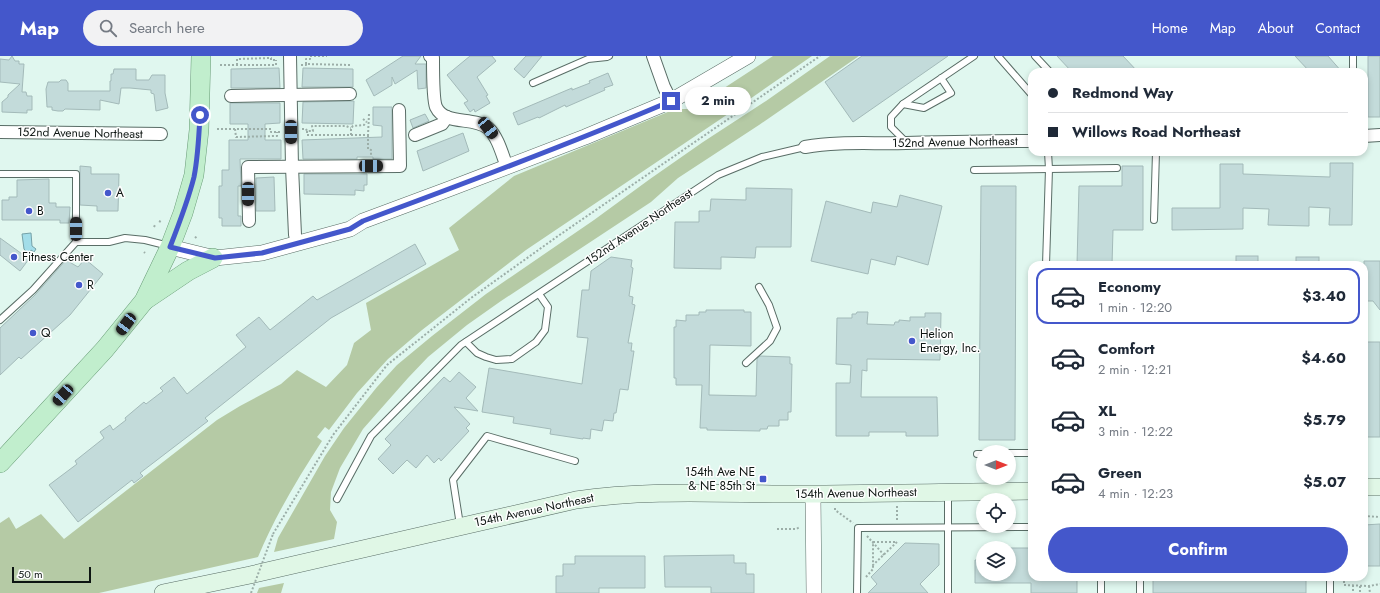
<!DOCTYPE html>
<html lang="en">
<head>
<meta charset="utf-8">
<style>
  :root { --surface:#fff; --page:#f2f2f3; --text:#1f2937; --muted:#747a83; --line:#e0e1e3; --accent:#4457cb }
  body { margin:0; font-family:Jost,sans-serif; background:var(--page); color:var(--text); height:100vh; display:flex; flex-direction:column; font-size:15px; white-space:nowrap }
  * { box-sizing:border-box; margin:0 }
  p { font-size:13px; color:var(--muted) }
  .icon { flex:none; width:22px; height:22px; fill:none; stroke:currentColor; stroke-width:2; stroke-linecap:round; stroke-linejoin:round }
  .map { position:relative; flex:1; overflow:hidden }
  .side { position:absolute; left:1028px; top:205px; width:340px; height:320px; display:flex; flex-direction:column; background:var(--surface); border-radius:12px; box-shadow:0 2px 6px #0003 }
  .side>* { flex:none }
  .banner { position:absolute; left:1028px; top:12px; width:340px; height:88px; border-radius:12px; box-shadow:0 2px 6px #0003; display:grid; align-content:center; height:88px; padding:0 20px; background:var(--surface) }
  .needle { width:26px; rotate:90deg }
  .buttons { position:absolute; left:976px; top:389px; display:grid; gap:8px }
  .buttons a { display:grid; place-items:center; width:40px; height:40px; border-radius:50%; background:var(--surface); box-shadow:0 2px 6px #0003; font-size:20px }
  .scale { position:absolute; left:12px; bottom:10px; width:79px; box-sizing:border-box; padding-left:4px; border:2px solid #0d1512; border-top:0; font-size:11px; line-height:14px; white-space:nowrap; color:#0d1512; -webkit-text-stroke:3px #fefefe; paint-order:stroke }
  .end { position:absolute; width:18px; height:18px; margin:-9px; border:5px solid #4457cb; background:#fff; box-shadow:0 0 0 2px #fff }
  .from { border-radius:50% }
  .bubble { position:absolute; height:28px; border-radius:14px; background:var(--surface); box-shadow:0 2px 6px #0003; font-size:13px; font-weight:700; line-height:28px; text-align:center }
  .car { position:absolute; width:12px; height:24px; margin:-12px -6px; border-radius:5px; box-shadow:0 0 3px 1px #0007; background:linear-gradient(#222 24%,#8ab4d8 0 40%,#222 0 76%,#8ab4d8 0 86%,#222 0) }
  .banner b { display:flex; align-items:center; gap:14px; height:38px; font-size:15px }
  .banner b+b { border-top:1px solid var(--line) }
  .banner i { width:10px; height:10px; background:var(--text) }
  ul { padding:7px 0 0; list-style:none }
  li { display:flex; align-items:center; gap:12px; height:56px; margin:0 8px 6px; padding:0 12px; border:2px solid transparent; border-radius:12px }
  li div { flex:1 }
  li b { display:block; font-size:15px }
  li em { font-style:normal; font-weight:700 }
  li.selected { border-color:var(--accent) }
  li>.icon { width:36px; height:36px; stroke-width:1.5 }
  .primary-button { display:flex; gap:8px; margin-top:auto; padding:8px 20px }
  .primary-button a { flex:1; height:46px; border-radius:24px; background:var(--accent); color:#fff; font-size:16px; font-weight:700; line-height:46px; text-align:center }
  header { display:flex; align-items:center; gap:24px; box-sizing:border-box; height:56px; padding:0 20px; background:var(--accent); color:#fff }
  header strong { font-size:19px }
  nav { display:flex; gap:22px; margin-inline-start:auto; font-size:14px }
  .search { width:280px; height:36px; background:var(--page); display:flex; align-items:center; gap:10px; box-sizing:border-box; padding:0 14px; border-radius:22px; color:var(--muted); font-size:15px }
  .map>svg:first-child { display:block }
</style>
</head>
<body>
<header>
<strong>Map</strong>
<div class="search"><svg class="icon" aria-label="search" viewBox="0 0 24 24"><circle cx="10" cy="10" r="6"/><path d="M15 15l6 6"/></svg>Search here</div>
<nav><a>Home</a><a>Map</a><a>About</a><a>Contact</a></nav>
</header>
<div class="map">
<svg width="1380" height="537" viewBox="0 0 1380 537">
  <rect width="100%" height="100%" fill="#e0f7ef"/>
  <g fill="#b5caa5">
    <path d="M773,0h39l-78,54 -208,140 -104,80 -34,29 -31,34 -28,37 -4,-3 -8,10 5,4c-24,37 -47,75 -64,116l-159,36h-99v-70l9,-6 7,12 25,-15 23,25 153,-119 23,-14 41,-22 16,-14 29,17 21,-22 7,-22 17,-13 -5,-27 93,-53 -10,-22 65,-52 161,-67h17z"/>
    <path d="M830,0h29l-100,69 -81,53 -27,24 -150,99 -34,24 -39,32 -20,21 -45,51 -23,39 -9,24 -1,18 7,12 -3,17 -60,13 4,-14 47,-82 19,-28 33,-41 20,-22 35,-29 54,-42 108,-74 56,-41 53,-37 63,-41z"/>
    <path d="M284,527l-3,10h-24l2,-5z"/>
  </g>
  <path fill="#a2dde9" stroke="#75a1a8" d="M31,177l1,13 4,3 -2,3 -3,-2 -3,4 -4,-5 -2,-15z"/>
  <g fill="#c3dbda" stroke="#a3bab9">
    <path d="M12,0l3,5h4v3h5l-2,28h4l1,4h5v14h-5v3l-25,-1v-10l6,-5v-2l12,-11 -20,-2v-23l9,1z"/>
    <path d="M403,0h18l-6,8h11v24l-8,1 -1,-19 -22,14 -3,-7v8l-18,11 -8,-16z"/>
    <path d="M470,0h22l4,5 -19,16 11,18 -2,1 4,7 -15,9 -1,-3 -4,3 -6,-9 4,-2 -21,-26z"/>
    <path d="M526,0h16l-18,22 -10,-9z"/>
    <path d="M862,0h86l-95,66 -28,-40z"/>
    <path d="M1057,0h66l15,16h-66z"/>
    <path d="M1295,0h33l14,16h-32z"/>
    <rect x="1368" y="0" width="12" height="61"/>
    <path d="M279,12l1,20h-49v-19z"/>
    <path d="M303,12l50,1v18h-51z"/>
    <path d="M114,13h22v11h13l3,-5h13v18l3,15 -12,3 -2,-17 -3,-1v-3l-21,-2h-9l-2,16 -19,-4v10l-35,-1 -2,2h-5l-6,-1v-3h-5l-1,-18 2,-7h11l2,-2h5l2,3v8h42v-10h1v-7h2z"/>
    <path d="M608,17l5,12 -9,3 1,2 -39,17 -1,-2 -26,13 -1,-1 -20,8 -5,-12 59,-25v2l18,-7 -1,-2z"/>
    <path d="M354,45l-1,23 -51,-1 1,-21z"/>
    <path d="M230,47h50v20l-15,1v16h16v19h-41l1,27h-3v30h3v10h-19v-8h-3v-32h3v-16h7v-30h19v-16h-18z"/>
    <path d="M373,51h19v52h-19v-2h-16v2h-54l-1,-19 80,-3v-11l-9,-1z"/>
    <path d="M425,58l4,7 -16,7 -3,-8z"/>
    <path d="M463,77l6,18 -46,20 -6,-20z"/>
    <path d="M1330,107h23l-1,62h-23l1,-17 -21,-1v19l-41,-1 1,-16 -26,-1v21l-71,1v-22h48v-44h23v10l87,3z"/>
    <path d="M80,110l11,1v7h28l-1,37h-21v-5l-17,-1z"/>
    <path d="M1122,110h21v64h-30l-1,35h-35l2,-79h43z"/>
    <path d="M304,118h63v11h-3v6l-9,-1v5l-51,-1z"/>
    <path d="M274,121l1,34h-19v-33z"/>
    <path d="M49,123v24h7v4h14l-1,16h-9v-3h-58v-20h7v-3h8v-17z"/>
    <path d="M981,130h35l-1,254h-36z"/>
    <path d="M746,132l46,1 -1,58h-35l-1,11 -34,-1v12l-47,-1 1,-46h24v-11h11l1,-12 35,1z"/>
    <path d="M900,139l42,11 -14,59 -31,-9 -2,9 -24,-6 -3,15 -57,-13 15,-60 45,12 2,-11 24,5z"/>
    <path d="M0,182l29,21 -9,12 -20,-16z"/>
    <path d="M415,188l11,20 -95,54 -126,100 3,3 -68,52 3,3 -9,7 -2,-3 -54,42 -29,-37 28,-21 -2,-3 29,-23 -4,-6 10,-7 3,5 13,-10 -1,-2 19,-16 2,2 17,-13 -3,-3 14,-11 13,17 59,-47 -10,-12 23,-18 11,13 43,-34 4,4z"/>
    <rect x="1236" y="200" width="22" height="9"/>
    <path d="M611,201l21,3 -1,7 2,1 -4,28 4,1 -1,7 3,1 -7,38h4l-1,8h3l-6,39 -8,-1 -4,24h-2l-1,8 -9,-1 -2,11 -11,-2 -1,10 -7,-1v1l-33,-5 1,-5 -38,-6 1,-6 -32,-5 7,-44 93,16 6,-46 -11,-1 5,-47h7l2,-19z"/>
    <rect x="1296" y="201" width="23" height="8"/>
    <path d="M85,203l18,15 -33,41 -49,44 -2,-2 -19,18v-47l35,-33 31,-35 12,7z"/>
    <path d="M1364,205h16v49l-7,-9h-9z"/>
    <path d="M706,254h38v2h7v34l-41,-1 -1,50 47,1 1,-37 3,-3 30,1v7h2l-1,48h-3v8h-9v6h-11l-1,3h-7v2l-53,-1v-2h-7l2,-43h-26v-7h-2v-51h2v-7l10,1v-6h13v-3h7z"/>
    <path d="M857,256h11l-1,12 27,1 1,-3h4v-2l11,1v-4h15v-4h16l-1,47 -73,-1v12l-5,-1 -1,27h76l1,39h-32v-4h-37v4h-33v-53h14l1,-18 -15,-1 1,-46h15v-4h4z"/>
    <rect x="1364" y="286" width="16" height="95"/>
    <path d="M459,316l17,15 -10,11 12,13 -24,-4 16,17 -4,4 3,3 -28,30 -2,-3 -5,5 -7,-8 -11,13 -9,-8 -14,14 -15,-15 13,-14 -6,-6 59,-62 6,5z"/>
    <path d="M1380,468v42h-16v-41z"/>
    <path d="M905,487l34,1v21l-19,19 8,9h-60l9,-9 -6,-7z"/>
    <path d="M1009,492h23v29h45v16h-46v-10h-56v-23h8v14h26z"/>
    <path d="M734,499v8h12v11h8v19h-43v-6h-46l-1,-31z"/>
    <path d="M575,500h70v32h-46v5h-43v-17h7v-12h12z"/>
    <rect x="1153" y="521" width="153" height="16"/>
  </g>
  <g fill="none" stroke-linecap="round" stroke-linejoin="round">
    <g stroke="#596d66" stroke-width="8">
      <g id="service">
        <path d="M998,0l34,39"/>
        <path d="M1035,0l15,16"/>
        <path d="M1353,0v16"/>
        <path d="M941,22l10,15 -27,15 -21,-4 71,-48"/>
        <path d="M533,27l55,-24 19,-2 2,-1"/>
        <path d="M903,48l-12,13v10l15,15"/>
        <path d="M974,114l75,-1 -1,-17"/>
        <path d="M0,118h76v68l-43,48 -33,30"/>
        <path d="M1154,164l2,-68"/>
        <path d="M76,186h33l16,-4 20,2 24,6"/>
        <path d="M1046,209l3,-96 68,-1"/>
        <path d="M466,286l11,11 9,4 10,3 16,-1 24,-17 9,-12 3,-23 -9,-13"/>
        <path d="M746,307l24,-22 7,-13 -8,-23 -10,-18"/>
        <path d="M1009,397h23"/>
        <path d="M977,398h6"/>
        <path d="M337,443l34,-63 90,-91 257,-170 44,-18 43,-10"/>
        <path d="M460,469l-7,-45 34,-44 88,25"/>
        <path d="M1101,521v16"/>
        <path d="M857,537l1,-65 174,-1"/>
        <path d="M948,537v-99"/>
        <path d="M1140,537v-16"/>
        <path d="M1330,537v-16"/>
      </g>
    </g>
    <g stroke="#596d66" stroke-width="14">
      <g id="minor">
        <path d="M290,0l2,111 3,68"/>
        <path d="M430,0l3,2c0,9 0,42 3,49 9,19 37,9 52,21 10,9 14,26 19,39"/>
        <path d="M653,0l11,31 7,14"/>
        <path d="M231,40l119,-2"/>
        <path d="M0,76l161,2"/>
        <path d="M415,79l27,-11 5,-7"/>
        <path d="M1364,80l16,-1"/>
        <path d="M805,91c33,-6 67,-3 101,-4 42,-1 84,-2 126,-2"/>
        <path d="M249,165l-1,-54 152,-1 -1,-56"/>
      </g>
    </g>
    <g stroke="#596d66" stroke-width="16">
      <g id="tertiary">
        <path d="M170,191l45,11 47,-5 88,-24 13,-8 86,-32 136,-52 86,-36 77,-45"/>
        <path d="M813,438l1,99"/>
      </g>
    </g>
    <g stroke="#596d66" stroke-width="18">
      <g id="secondary">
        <path d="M1364,431h16"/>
        <path d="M163,537l87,-18 326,-75c72,-11 147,-6 220,-6 79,0 157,-2 236,-3"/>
      </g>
    </g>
    <g stroke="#679b75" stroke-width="20">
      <g id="primary">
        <path d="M145,244l43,-29 25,-13"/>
        <path d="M0,407l105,-114 39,-48 26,-54 13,-34 11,-38 5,-45 2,-74"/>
      </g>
    </g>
    <g stroke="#9caea8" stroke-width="2" stroke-dasharray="2 2" stroke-linecap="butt">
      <path d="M306,8v-5h4v-3h17"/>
      <path d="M220,9h56v-5"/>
      <path d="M237,9v-6l34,-1v2h6"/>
      <path d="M301,9h5v-1l45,1"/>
      <path d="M363,63l4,3"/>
      <path d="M217,73h54v3h10"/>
      <path d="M235,73l1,8 41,-1v-4"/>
      <path d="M302,73h4l1,2h6l-1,-5h34l5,2"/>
      <path d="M307,75v4h61l1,-21"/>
      <path d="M351,79v-7l2,-2 11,-1 2,-3"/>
      <path d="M368,79v14l3,1v5"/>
      <path d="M159,165l2,1"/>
      <path d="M154,171l1,-2"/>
      <path d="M195,182l2,-2"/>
      <path d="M144,196l1,1"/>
      <path d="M897,450v14"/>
      <path d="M835,452v2l18,13"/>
      <path d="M1364,460l16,1"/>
      <path d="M777,473h19l4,-2"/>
      <path d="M273,478l60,-99 54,-70 84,-67 87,-62 262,-180"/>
      <path d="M867,480l17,19"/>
      <path d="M873,486h24l-24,23z"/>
      <path d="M866,521l7,-8v-4"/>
      <path d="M1344,521v8l25,1 11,-2"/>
      <path d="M1353,529v8"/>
      <path d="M1360,530v7"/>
      <path d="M1369,530l1,7"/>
    </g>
    <use href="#service" stroke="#fff" stroke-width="6"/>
    <use href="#minor" stroke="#fff" stroke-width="12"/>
    <use href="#tertiary" stroke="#fff" stroke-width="15"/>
    <use href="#secondary" stroke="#e0f7e6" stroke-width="17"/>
    <use href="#primary" stroke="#c1eecd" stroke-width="19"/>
    <path stroke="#9caea8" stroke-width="2" stroke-dasharray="2 2" stroke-linecap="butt" d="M251,537l22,-59"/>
  </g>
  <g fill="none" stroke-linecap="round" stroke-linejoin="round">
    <path stroke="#4457cb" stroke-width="5" d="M200,59c-1,20 -2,42 -6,62 -6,24 -15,47 -24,70l45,11 47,-5 88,-24 13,-8c103,-38 207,-77 308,-120"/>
  </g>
  <g fill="#4457cb" stroke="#fefefe" stroke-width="1.5">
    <circle cx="108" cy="137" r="4"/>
    <circle cx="29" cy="155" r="4"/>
    <circle cx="14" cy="201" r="4"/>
    <circle cx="79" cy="229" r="4"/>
    <circle cx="33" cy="277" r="4"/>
    <circle cx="912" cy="285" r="4"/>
    <rect x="759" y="419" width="8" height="8" rx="2"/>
  </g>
  <g text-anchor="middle" stroke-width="3" stroke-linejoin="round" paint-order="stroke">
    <g font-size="12" fill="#0d1512" stroke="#fefefe">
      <text transform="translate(80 77) rotate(1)" y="4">152nd Avenue Northeast</text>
      <text transform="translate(955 86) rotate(-1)" y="4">152nd Avenue Northeast</text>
      <text transform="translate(639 171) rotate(-34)" y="4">152nd Avenue Northeast</text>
      <text transform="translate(856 437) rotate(-1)" y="4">154th Avenue Northeast</text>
      <text transform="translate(534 454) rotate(-12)" y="4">154th Avenue Northeast</text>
    </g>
    <g font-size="12" fill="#0d1512" stroke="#fefefe" text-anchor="start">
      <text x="116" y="141">A</text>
      <text x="37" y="159">B</text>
      <text x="22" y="205">Fitness Center</text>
      <text x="87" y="233">R</text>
      <text x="41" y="281">Q</text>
      <text x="920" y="282">Helion<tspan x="920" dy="14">Energy, Inc.</tspan></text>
      <text x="755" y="420" text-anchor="end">154th Ave NE<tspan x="755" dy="14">&amp; NE 85th St</tspan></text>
    </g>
  </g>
</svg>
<div class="buttons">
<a><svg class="needle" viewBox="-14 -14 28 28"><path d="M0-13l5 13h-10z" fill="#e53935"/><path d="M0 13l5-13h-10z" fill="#747a83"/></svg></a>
<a><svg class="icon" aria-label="locate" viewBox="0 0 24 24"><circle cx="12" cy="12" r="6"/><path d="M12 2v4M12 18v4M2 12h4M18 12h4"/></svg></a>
<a><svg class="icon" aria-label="layers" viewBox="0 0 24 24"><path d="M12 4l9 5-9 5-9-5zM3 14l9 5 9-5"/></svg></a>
</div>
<div class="scale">50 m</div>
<i class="end from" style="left:200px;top:59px"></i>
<i class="end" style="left:671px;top:45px"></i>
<div class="bubble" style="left:685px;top:31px;width:66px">2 min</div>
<i class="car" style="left:488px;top:72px;rotate:142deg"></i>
<i class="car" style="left:291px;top:76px;rotate:180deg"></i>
<i class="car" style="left:371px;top:110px;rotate:90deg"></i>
<i class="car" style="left:248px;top:138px;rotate:180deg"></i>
<i class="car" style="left:76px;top:173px;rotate:0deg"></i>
<i class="car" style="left:126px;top:268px;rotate:217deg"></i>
<i class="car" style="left:63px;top:339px;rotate:222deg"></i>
<div class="banner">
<b><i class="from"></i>Redmond Way</b>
<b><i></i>Willows Road Northeast</b>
</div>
<section class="side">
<ul>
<li class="selected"><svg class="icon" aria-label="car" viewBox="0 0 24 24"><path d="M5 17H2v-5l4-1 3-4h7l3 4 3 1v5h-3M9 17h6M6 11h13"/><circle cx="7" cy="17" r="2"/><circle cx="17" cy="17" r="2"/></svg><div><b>Economy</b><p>1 min · 12:20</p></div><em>$3.40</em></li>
<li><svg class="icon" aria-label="car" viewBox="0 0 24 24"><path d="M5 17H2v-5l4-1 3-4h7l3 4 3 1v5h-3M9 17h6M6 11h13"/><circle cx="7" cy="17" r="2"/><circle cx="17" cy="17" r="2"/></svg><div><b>Comfort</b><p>2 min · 12:21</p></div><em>$4.60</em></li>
<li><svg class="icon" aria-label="car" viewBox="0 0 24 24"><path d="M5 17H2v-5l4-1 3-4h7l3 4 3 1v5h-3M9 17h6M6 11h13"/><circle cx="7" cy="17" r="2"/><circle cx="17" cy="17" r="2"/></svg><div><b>XL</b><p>3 min · 12:22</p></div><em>$5.79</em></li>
<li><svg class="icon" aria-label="car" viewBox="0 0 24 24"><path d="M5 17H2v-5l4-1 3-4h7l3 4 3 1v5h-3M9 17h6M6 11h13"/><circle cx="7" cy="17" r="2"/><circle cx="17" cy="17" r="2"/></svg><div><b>Green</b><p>4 min · 12:23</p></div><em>$5.07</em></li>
</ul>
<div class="primary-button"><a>Confirm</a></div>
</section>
</div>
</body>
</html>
